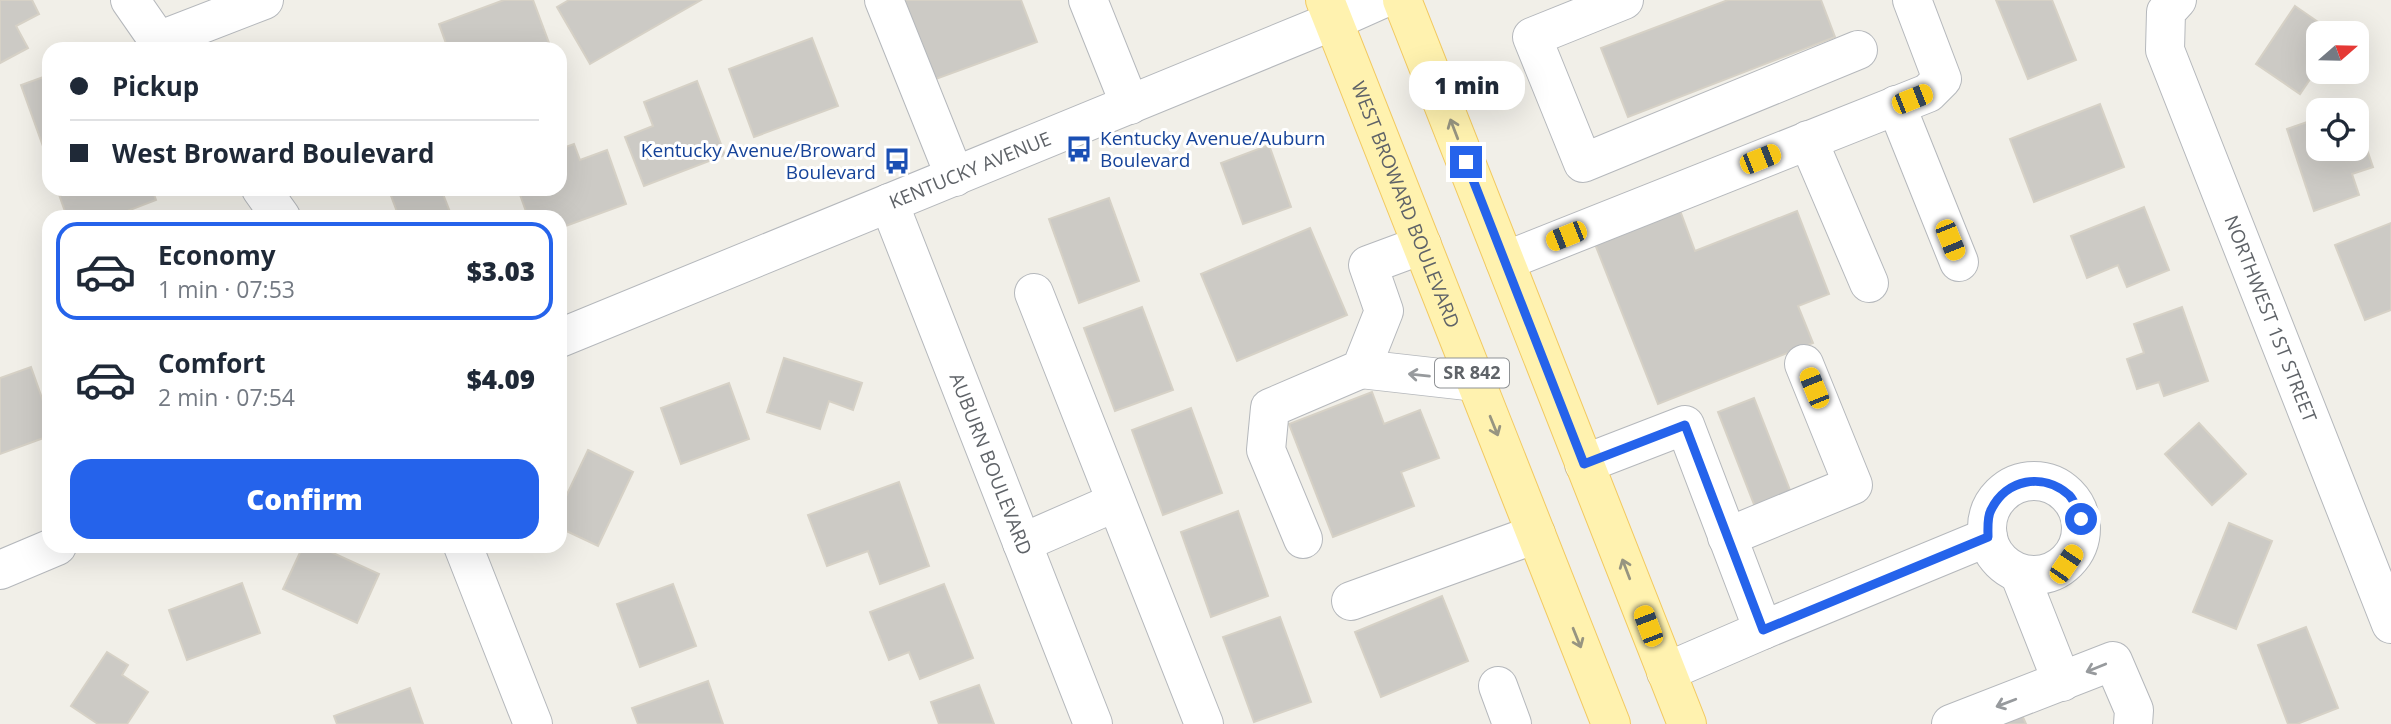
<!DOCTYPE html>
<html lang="en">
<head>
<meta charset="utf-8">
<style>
  :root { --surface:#fff; --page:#f2f2f3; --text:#1f2937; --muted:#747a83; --line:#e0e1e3; --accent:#2563eb }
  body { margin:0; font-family:"Open Sans",sans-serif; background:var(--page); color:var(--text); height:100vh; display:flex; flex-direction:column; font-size:26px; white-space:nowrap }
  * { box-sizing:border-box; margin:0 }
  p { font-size:23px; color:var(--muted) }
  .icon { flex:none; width:38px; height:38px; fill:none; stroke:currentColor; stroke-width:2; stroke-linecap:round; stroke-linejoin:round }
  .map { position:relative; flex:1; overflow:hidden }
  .side { position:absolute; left:42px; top:210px; width:525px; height:343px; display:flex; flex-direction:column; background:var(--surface); border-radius:21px; box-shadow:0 7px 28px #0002 }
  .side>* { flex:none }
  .hud { position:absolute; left:42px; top:42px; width:525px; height:154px; border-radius:21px; box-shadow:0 7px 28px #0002; display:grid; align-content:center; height:154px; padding:0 28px; background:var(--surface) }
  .needle { width:46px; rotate:70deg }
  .controls { position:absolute; left:2306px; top:21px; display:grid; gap:14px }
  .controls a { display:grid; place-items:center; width:63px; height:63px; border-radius:14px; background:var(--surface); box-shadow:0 7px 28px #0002; font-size:35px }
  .end { position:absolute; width:32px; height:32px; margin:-16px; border:9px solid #2563eb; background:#fff; box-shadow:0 0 0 4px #fff }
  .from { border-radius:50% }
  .bubble { position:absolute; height:49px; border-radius:21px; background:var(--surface); box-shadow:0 7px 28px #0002; font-size:23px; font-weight:800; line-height:49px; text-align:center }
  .car { position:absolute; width:21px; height:42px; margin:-21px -10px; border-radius:9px; box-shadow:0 0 5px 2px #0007; background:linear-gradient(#f5c518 24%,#345 0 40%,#f5c518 0 76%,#345 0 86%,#f5c518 0) }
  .hud b { display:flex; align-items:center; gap:24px; height:66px; font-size:26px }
  .hud b+b { border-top:2px solid var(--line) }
  .hud i { width:18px; height:18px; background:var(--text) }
  ul { padding:12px 0 0; list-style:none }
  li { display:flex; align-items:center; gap:21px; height:98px; margin:0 14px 10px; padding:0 14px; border:4px solid transparent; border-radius:21px }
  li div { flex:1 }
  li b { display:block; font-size:26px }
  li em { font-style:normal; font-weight:800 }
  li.selected { border-color:var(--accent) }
  li>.icon { width:63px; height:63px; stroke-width:1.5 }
  .button { display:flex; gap:14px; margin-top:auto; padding:14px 28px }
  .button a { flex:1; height:80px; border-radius:21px; background:var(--accent); color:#fff; font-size:28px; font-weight:800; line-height:80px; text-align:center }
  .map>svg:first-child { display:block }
</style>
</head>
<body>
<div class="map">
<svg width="2391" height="724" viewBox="0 0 2391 724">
  <rect width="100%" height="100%" fill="#f1efe8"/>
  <g fill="#cccac5" stroke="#d6d1c6" stroke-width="2">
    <path d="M0,0h32l7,14 -23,12 12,22 -28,15z"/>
    <path d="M504,0h29l16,43 -18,6h-83l-9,-25z"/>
    <path d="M569,0h132l-111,64 -33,-57z"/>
    <path d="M903,0h118l16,42 -104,38z"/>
    <path d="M1728,0h93l14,37 -207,80 -27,-69z"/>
    <path d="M1996,0h56l24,60 -48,19z"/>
    <path d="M2295,6l39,27h-15v33l-19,28 -44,-30z"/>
    <path d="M812,38l26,68 -84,31 -25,-68z"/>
    <path d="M49,75v88l-28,-78z"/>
    <path d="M697,81l28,74 -81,31 -19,-49 28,-11 -9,-24z"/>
    <path d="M2100,104l24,63 -90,35 -24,-63z"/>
    <path d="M2319,118v31h38v-29l16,47 -21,7 7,21 -45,16 -27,-82z"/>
    <path d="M574,144l6,16 27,-10 19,54 -66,24v-11h-32l-10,-28h42v-40z"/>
    <path d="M1269,145l22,62 -48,17 -22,-61z"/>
    <path d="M57,189h95l4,11 -34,13 2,4h-57z"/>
    <path d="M402,189h39l11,28h-53l-9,-24z"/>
    <path d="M1109,198l30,83 -60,22 -30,-84z"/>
    <path d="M1678,205l17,46 102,-40 32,83 -31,12 15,37 -155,61 -65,-165z"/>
    <path d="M2144,207l25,63 -42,17 -9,-22 -31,13 -16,-42z"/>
    <path d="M2391,223v87l-26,10 -30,-75z"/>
    <path d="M1310,228l37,87 -110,46 -36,-87z"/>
    <path d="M1142,307l31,83 -58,21 -31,-83z"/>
    <path d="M2182,307l26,74 -44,15 -5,-14 -22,7 -10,-30 17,-6 -10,-29z"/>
    <path d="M784,358l78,25 -9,27 -24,-9 -9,28 -53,-17z"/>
    <path d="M31,367l18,51v18l-49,18v-76z"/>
    <path d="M729,383l20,56 -68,25 -20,-56z"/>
    <path d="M1372,392l12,32 36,-14 19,48 -38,14 13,34 -81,31 -44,-113z"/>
    <path d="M1754,398l39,100 -36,14 -39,-100z"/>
    <path d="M1191,408l31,85 -59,22 -31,-85z"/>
    <path d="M2199,423l47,51 -34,31 -47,-51z"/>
    <path d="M588,450l45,22 -35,74 -38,-18v-19z"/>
    <path d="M899,482l30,84 -49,18 -12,-33 -41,15 -19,-51z"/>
    <path d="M1238,511l30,85 -57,21 -30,-85z"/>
    <path d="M2229,523l43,18 -36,88 -43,-17z"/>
    <path d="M303,546h15l61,28 -22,49 -74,-34z"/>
    <path d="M242,583l18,50 -73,27 -18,-50z"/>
    <path d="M673,584l23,62 -56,21 -23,-63z"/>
    <path d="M944,584l29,74 -53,21 -11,-27 -20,8 -19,-48z"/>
    <path d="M1442,596l26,65 -87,36 -26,-65z"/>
    <path d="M1280,617l31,85 -57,20 -31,-85z"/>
    <path d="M2306,627l32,81 -41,16h-9l-30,-79z"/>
    <path d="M107,652l21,13 -6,10 26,17 -21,32h-29l-27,-18z"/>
    <path d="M708,681l15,43h-85l-6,-16z"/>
    <path d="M979,685l15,39h-55l-8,-22z"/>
    <path d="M410,688l13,36h-86l-3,-8z"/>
    <path d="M2018,706l8,18h-52z"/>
  </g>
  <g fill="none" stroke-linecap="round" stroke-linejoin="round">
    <g stroke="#b5b8bc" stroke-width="40">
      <g id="minor">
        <path d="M130,0l34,49"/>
        <path d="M884,0l71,177"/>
        <path d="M1088,0l42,105"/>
        <path d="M1624,0l-92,37 51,126 275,-113"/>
        <path id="s1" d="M2177,0l-11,12 -1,38 226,574"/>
        <path d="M158,41l106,-41"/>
        <path d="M1896,105l63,157"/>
        <path d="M1808,140l61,143"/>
        <path d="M261,189l20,28"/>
        <path id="s2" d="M889,203l204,521"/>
        <path d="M1505,261l423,-168 14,-14 -30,-79"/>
        <path d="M1034,293l170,431"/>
        <path id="s3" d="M560,338l773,-317 47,-21"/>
        <path d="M1361,369l115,13"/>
        <path d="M1584,464l101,-39 78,205 -97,42"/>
        <circle cx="2034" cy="528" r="47"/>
        <path d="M1727,537l126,-52 -49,-121"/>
        <path d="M1303,539l-37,-89 4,-42 91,-39 23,-58 -16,-46 54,-20"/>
        <path d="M1022,543l94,-41"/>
        <path d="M463,546l70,178"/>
        <path d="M0,570l57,-24"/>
        <path d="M2019,573l43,109"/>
        <path d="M1351,601l185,-67"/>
        <path d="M1763,630l225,-93"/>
        <path d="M1498,686l14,38"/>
        <path d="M1951,724l162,-63 21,49 -1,14"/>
      </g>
    </g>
    <g stroke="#f2c960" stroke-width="40">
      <g id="major">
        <path id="s4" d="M1325,0l286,724"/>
        <path d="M1402,0l285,724"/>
      </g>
    </g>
    <use href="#minor" stroke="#fff" stroke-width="38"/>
    <use href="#major" stroke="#fff2af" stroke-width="38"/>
  </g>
  <defs><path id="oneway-shaft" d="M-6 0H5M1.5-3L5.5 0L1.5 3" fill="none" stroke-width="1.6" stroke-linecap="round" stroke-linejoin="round" transform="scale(1.75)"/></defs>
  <g stroke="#979581">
    <use href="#oneway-shaft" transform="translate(1454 129) rotate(-111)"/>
    <use href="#oneway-shaft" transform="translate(1494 426) rotate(68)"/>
    <use href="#oneway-shaft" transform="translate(1626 569) rotate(-111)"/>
    <use href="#oneway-shaft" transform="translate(1577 638) rotate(68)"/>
  </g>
  <g stroke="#979a9d">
    <use href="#oneway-shaft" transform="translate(1419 375) rotate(-174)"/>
    <use href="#oneway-shaft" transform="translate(2096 668) rotate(158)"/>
    <use href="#oneway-shaft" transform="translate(2006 703) rotate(159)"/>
  </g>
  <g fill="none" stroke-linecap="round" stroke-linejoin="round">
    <path stroke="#2563eb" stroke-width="9" d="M1466,162l118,302 101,-39 78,205 225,-93c0,-9 -1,-20 3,-27 15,-31 52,-38 78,-15 6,6 9,17 12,24"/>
  </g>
  <defs>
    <g id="bus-bare" transform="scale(2.1)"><path d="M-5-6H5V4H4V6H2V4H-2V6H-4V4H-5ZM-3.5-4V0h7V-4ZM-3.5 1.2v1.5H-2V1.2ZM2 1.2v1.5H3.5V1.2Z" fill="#1a4fb4" stroke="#fff" stroke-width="2.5" paint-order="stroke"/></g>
  </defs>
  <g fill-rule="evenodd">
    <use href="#bus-bare" x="1079" y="149"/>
    <use href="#bus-bare" x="897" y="161"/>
  </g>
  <g text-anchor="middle" stroke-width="6" stroke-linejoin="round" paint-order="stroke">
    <rect fill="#fff" stroke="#8f9295" stroke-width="2" x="1435" y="358.5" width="74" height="29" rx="5"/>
    <g font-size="18" font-weight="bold" fill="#5f6368">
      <text x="1472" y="379">SR 842</text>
    </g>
    <g font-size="19" fill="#164399" stroke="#fff" text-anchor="start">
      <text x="1100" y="145">Kentucky Avenue/Auburn<tspan x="1100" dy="22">Boulevard</tspan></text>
      <text x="876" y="157" text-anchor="end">Kentucky Avenue/Broward<tspan x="876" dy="22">Boulevard</tspan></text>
    </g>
    <g font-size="19" fill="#5f6368" stroke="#fff">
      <text dy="7" stroke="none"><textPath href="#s3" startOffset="443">KENTUCKY AVENUE</textPath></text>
      <text dy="7" stroke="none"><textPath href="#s4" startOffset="220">WEST BROWARD BOULEVARD</textPath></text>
      <text dy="7" stroke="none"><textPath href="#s1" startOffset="343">NORTHWEST 1ST STREET</textPath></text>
      <text dy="7" stroke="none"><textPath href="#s2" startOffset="280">AUBURN BOULEVARD</textPath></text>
    </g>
  </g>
</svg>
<div class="controls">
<a><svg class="needle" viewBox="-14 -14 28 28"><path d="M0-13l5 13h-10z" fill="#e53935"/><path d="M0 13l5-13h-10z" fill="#747a83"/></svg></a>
<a><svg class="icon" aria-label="locate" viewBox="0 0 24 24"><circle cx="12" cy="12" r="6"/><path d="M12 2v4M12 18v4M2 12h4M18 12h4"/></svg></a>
</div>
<i class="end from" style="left:2081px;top:519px"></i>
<i class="end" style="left:1466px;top:162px"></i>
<div class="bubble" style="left:1409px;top:61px;width:116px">1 min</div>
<i class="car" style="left:1912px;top:99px;rotate:68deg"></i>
<i class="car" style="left:1760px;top:159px;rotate:68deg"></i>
<i class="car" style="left:1566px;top:236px;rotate:248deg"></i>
<i class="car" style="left:1950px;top:240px;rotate:158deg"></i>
<i class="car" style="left:1814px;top:388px;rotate:338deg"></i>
<i class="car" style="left:2066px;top:564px;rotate:34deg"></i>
<i class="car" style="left:1648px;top:626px;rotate:339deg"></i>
<div class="hud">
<b><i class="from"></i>Pickup</b>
<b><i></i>West Broward Boulevard</b>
</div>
<section class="side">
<ul>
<li class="selected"><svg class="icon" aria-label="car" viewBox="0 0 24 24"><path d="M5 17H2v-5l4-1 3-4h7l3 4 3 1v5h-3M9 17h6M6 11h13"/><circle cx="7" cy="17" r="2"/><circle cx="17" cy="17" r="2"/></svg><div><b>Economy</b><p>1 min · 07:53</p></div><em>$3.03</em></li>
<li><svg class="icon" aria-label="car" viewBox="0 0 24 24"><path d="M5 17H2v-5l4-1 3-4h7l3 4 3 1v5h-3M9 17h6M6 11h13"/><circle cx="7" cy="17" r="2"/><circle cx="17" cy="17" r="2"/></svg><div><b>Comfort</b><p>2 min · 07:54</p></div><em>$4.09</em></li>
</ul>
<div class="button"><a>Confirm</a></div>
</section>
</div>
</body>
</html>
